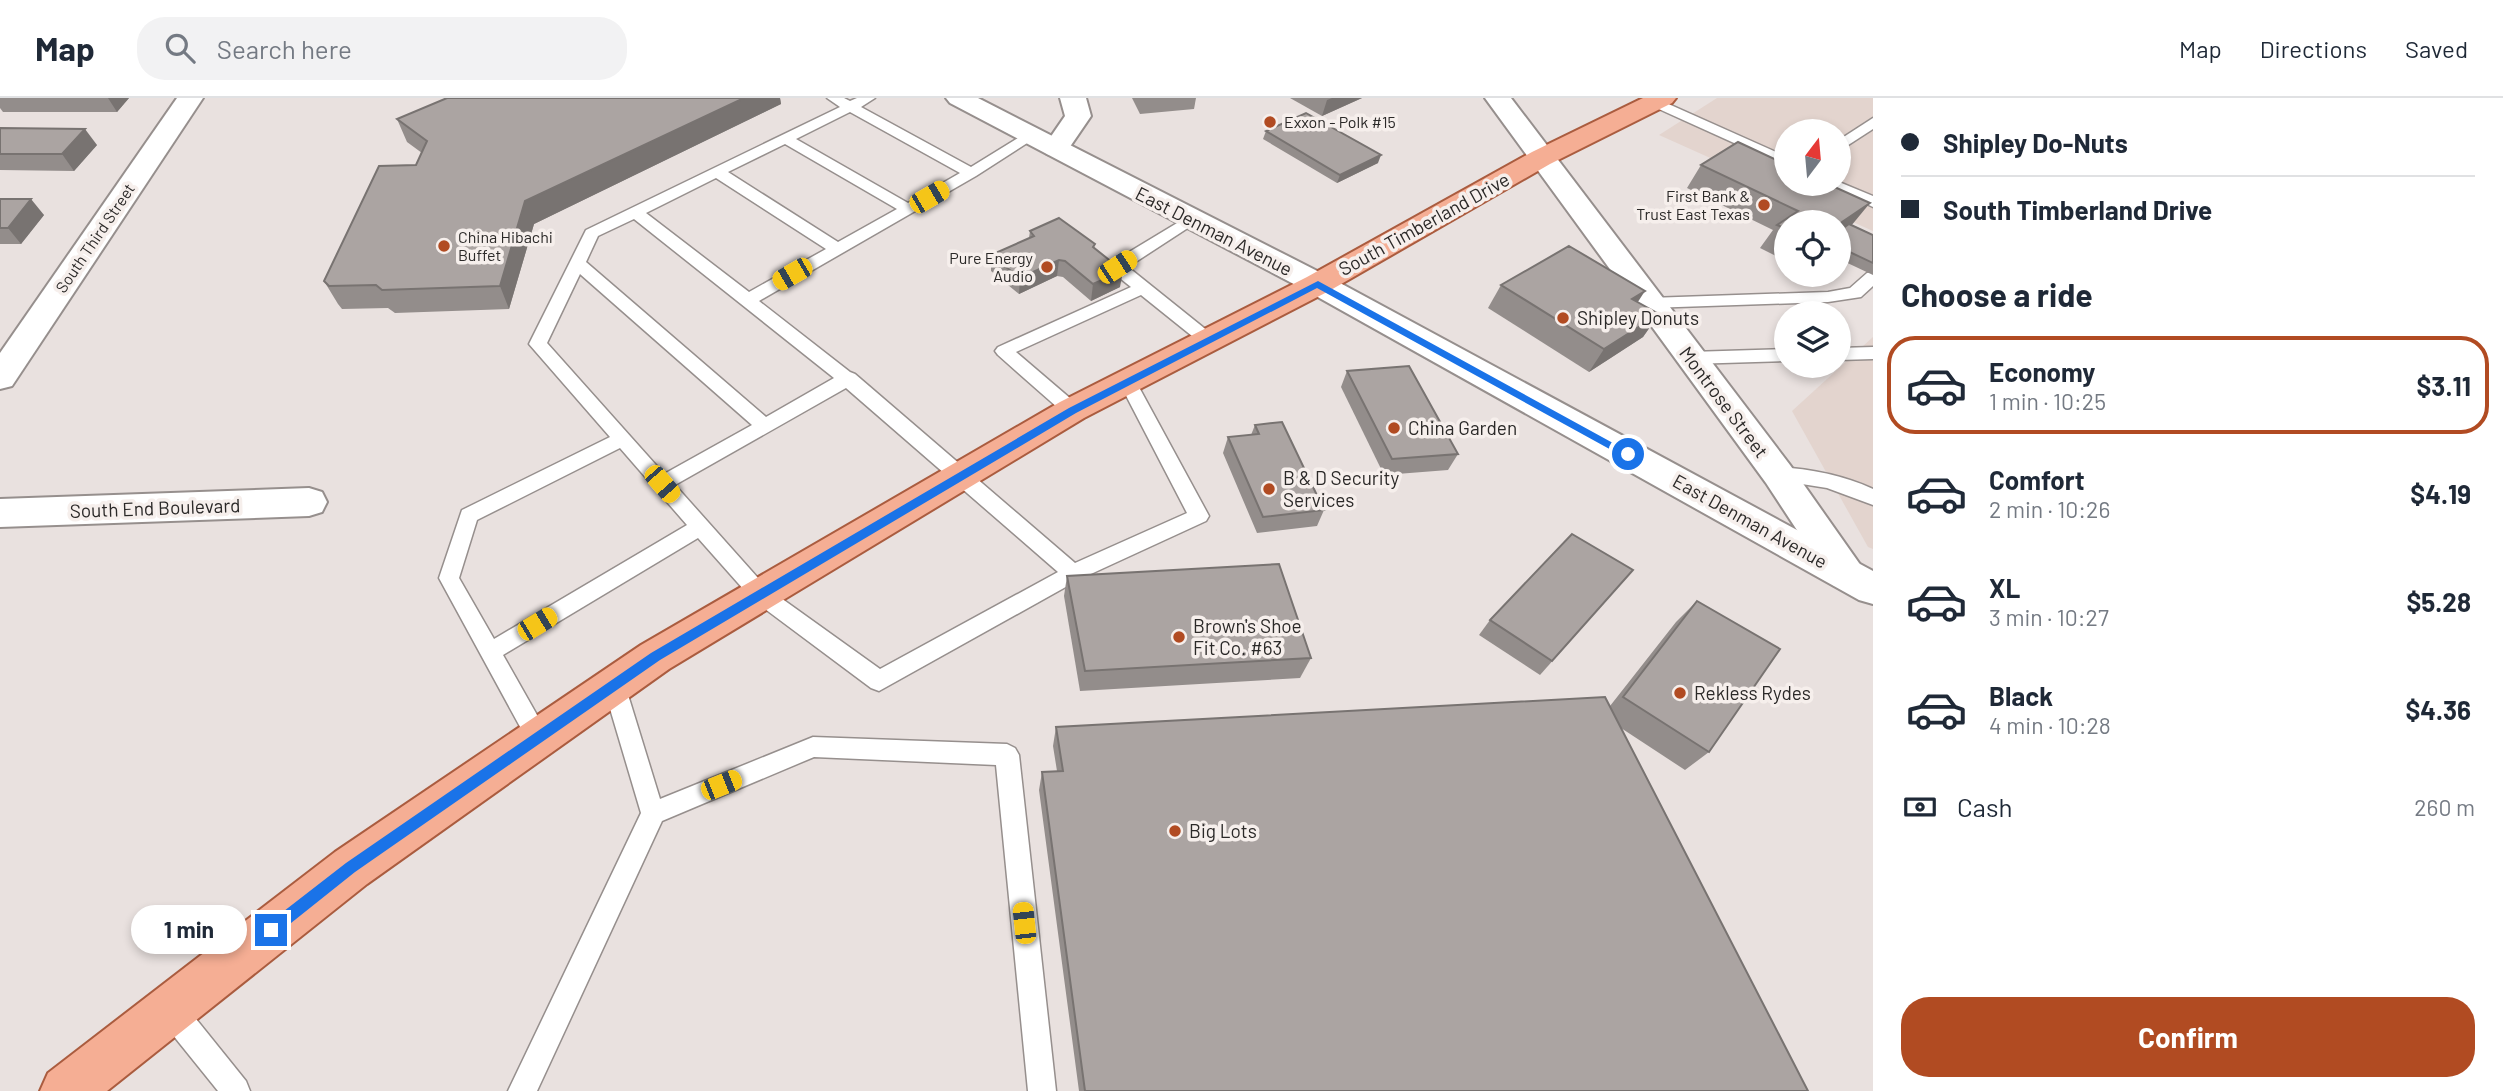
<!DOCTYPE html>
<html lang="en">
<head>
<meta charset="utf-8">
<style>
  :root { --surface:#fff; --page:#f2f2f3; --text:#1f2937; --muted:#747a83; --line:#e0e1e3; --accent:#b14b22 }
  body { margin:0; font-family:Barlow,sans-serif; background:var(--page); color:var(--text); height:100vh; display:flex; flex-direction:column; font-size:26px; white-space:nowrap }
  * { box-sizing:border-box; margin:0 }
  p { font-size:23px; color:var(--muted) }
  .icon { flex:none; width:38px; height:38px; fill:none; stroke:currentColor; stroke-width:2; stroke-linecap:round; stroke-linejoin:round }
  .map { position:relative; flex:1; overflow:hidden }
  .drawer { display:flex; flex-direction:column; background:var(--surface); width:630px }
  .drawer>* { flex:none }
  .top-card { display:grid; align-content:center; height:154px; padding:0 28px; background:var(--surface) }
  .needle { width:46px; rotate:16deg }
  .tools { position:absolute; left:1774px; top:21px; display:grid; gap:14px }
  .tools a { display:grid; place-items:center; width:77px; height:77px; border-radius:50%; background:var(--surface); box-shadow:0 4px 10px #0003; font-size:35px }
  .end { position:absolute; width:32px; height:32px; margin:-16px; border:9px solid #1a73e8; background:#fff; box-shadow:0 0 0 4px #fff }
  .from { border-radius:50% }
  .bubble { position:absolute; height:49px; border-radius:24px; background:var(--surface); box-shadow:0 4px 10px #0003; font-size:23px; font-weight:700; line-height:49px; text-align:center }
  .car { position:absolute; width:21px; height:42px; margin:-21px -10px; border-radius:9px; box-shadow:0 0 5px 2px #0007; background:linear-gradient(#f5c518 24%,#345 0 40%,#f5c518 0 76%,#345 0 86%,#f5c518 0) }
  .top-card b { display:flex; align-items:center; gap:24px; height:66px; font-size:26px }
  .top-card b+b { border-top:2px solid var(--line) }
  .top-card i { width:18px; height:18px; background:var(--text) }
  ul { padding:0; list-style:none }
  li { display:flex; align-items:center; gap:21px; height:98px; margin:0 14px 10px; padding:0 14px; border:4px solid transparent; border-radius:28px }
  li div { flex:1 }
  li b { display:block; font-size:26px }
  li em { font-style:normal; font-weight:700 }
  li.active { border-color:var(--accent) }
  li>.icon { width:63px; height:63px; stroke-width:1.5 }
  h2 { padding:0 28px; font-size:32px; line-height:84px }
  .pay { display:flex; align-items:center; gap:18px; height:77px; padding:0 28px; font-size:26px }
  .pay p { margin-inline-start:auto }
  .primary-button { display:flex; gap:14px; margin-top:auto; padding:14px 28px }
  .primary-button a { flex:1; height:80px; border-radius:28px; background:var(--accent); color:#fff; font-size:28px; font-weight:700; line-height:80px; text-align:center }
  header { display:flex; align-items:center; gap:42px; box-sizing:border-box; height:98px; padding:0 35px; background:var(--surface); border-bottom:2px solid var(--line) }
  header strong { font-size:33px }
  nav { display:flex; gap:38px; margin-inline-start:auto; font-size:24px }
  .search { width:490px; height:63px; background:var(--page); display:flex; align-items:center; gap:18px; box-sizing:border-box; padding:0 24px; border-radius:28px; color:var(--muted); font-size:26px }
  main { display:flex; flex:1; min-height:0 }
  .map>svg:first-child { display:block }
</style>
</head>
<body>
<header>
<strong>Map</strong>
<div class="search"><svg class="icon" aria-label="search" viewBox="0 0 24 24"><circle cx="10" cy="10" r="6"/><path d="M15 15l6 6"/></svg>Search here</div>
<nav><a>Map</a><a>Directions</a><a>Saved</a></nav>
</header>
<main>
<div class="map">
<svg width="1873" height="993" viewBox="0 0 1873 993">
  <rect width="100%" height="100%" fill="#e9e1df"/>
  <g fill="#e3d4ce" fill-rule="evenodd">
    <path d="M1717,0h156v133l-214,-96zM1787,33h52v53h-52z"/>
    <path d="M1873,239v212l-5,-2 -76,-136z"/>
  </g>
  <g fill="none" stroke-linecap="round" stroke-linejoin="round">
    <g stroke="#968f8d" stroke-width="3">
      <g id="service">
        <path d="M827,0h17l6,3 7,-3h18l-14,9 110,60 55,-34 5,-1 7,4 -62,40 -217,125 91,71 5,2 220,189 112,-50 -68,-131 3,-4h12l75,138 -3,5 -126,58 -201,112 -8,-3 -118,-88 -55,-62 -195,117 47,83 -4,7 -8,3 -8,-3 -91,-167 23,-68 148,-73 -81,-93 57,-114 254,-123zM850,14l110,61 -52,30 -112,-64zM785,46l112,65 -59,33 -110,-70zM716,80l110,71 -77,43 -103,-79zM634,121l200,159 -68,39 -180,-155 12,-26zM580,176l172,151 -88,49 -117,-131zM846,290l212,184 -178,97 -113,-81 -92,-103zM620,350l67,77 -193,114 -35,-61 18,-58z"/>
        <path d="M1655,0l132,59v10l-137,-62v-6z"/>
        <path d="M1873,20v11l-34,22v-11z"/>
        <path d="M1839,84l34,14v11l-48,-23z"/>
        <path d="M1192,116l8,5 -3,3 -69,45 86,69 3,4 -3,4h-12l-61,-49 -125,57 62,53 3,5 -3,5h-12l-68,-60 -3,-4 3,-4 133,-60 -20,-16 -2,-4 2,-4z"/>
        <path d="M1873,174v14l-12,11 -33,5 -179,6 -8,-5 8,-5 179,-6 22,-4 17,-15z"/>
        <path d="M1873,249v12l-34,1v-12z"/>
        <path d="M1787,251v12l-97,3 -9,-6 9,-6z"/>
        <path d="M1778,369c33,2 65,8 95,22v16l-46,-17 -56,-9 -3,-5 3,-5z"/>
        <path d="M614,577l8,3 3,7 35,114 153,-62 194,7 8,4 4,7 37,336h-28l-32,-326 -182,-8 -152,64 -125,270h-29l133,-278 -38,-128 3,-7z"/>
        <path d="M170,897l10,4 66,82 4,10h-32l-58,-72 -4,-10 4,-10z"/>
      </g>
    </g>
    <g stroke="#968f8d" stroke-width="4">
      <g id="minor">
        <path d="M177,0h26l-191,288 -12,3v-36z"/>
        <path d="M1060,0h26l5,18 -26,38 -9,2 -9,-2 -4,-6 22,-32z"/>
        <path d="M1485,0h26l279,367 69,98 6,11 -6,11 -13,4 -13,-4 -67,-102z"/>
        <path d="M309,390l13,4 5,10 -5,10 -13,4 -309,11v-28z"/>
      </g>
    </g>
    <g stroke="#968f8d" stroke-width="4">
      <path id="secondary" d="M946,0h32l351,179 544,294v33l-14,-4 -552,-309 -357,-188z"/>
    </g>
    <g stroke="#aa5c3f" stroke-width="4">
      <path id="primary" d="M1643,0h33l-4,5 -122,61 -221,127 -245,127 -415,251 -302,215 -260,207h-67l8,-18 287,-221 306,-207 419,-243 247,-125 225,-125z"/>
    </g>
    <use href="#service" fill="#fff" fill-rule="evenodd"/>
    <use href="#minor" fill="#fff" fill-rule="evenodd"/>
    <use href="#secondary" fill="#fff" fill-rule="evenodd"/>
    <use href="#primary" fill="#f5ae94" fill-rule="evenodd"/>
  </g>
  <g fill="#938d8b">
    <path d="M0,0h129l-12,14h-114l-3,-4z"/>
    <path d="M447,0h333l1,6 -247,120 -25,85 -114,4 -7,-5 -46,1 -4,-5 -14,-23 92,-116 6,-12 -15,-11 -10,-23z"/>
    <path d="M1132,0h64l-2,11 -54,5z"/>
    <path d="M1290,0h72l-40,18z"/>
    <path d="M0,30l97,17 -23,26 -74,-1z"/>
    <path d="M1266,33l112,32 -41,20 -74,-44z"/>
    <path d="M1701,67l151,60 21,10v40l-34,-16v-37h-52v33l-5,4 -22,-11 13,-18 -86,-42z"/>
    <path d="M0,101l44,16 -23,29h-21z"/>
    <path d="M1030,133l65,13 -1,4 26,39 -29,14 -28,-24 -6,-1 -38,18 -28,-23v-16l38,-17z"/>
    <path d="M1501,187l137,17 21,12 -16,23 -54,35 -101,-64z"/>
    <path d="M1347,273l111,83 -10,16 -64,5 -43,-88z"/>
    <path d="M1255,327l69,85 -7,16 -60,7 -34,-80 5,-16 23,-2z"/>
    <path d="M1633,472l-93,105 -61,-40 11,-15z"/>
    <path d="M1067,478l244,82 -11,20 -220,13 -16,-95z"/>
    <path d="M1697,503l12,151 -24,18 -64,-42 187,363h-729l-40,-301 3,-18 15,-1 -4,-25 3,-19 554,-21 66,-84z"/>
  </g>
  <g fill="#787371">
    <path d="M108,0h21l-12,14z"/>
    <path d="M744,0h36l1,6 -247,120 -25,85 -9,-23 25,-85z"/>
    <path d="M1332,0h30l-40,18 5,-16z"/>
    <path d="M85,31l12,16 -23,26 -12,-17z"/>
    <path d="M1381,57l-3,8 -41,20 3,-8z"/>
    <path d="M31,101l13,16 -23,29 -13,-16z"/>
    <path d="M1870,105l-19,23 -12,8v-10z"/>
    <path d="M1059,162l-2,16 -38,18 1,-16z"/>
    <path d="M1123,173l-3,16 -29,14 2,-17z"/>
    <path d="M1645,193l-15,23 2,-15z"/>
    <path d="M1659,216l-16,23 -54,35 15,-23z"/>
  </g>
  <g fill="#aba4a2" stroke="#787371" stroke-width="2">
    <path d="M447,0h297l-219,103 -25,85 -118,4 -6,-5 -47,1 -5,-5 55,-115 37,-1 11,-24 -30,-22z"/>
    <path d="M1306,15l75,42 -41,20 -74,-44z"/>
    <path d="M0,30l85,1 -23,25h-62z"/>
    <path d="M1738,44l49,23v19h41l42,19 -31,21v-2h-16l-3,-1 -1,1h-32v7l-10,-4 21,-14 -97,-46z"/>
    <path d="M0,101h31l-23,29h-8z"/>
    <path d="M1059,120l36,26 -2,3 30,24 -30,13 -28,-23 -6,-1 -39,18 -29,-23 43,-19 -4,-5z"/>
    <path d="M1849,126l24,11v28l-34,-16v-16z"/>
    <path d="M1569,148l76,45 -13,8 27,15 -55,35 -103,-64z"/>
    <path d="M1409,268l49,88 -66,5 -45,-88z"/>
    <path d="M1282,324l42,88 -61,7 -35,-80 31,-3 -4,-9z"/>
    <path d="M1572,436l61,36 -81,91 -62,-41z"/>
    <path d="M1279,466l32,94 -226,13 -18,-95z"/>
    <path d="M1697,503l83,48 -71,103 -86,-55z"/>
    <path d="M1605,599l203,394h-723l-43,-319 21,-1 -7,-44z"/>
  </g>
  <path fill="#1a73e8" d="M1318,183l315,173 -9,3 -307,-169 -241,125 -416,247 -305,212 -79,63h-10v-10l80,-62 305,-210 418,-245z"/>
  <g fill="#b14b22" stroke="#f6efec" stroke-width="2.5">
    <circle cx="1270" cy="24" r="7"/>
    <circle cx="1764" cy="107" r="7"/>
    <circle cx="444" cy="148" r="7"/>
    <circle cx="1047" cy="169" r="7"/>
    <circle cx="1563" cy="220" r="7"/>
    <circle cx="1394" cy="330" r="7"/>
    <circle cx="1269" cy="391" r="7"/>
    <circle cx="1179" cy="539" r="7"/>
    <circle cx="1680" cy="595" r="7"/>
    <circle cx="1175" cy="733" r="7"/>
  </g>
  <g text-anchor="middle" stroke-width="7" stroke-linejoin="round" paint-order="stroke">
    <g font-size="16" fill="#2b2928" stroke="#f6efec" text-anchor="start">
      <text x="1284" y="30">Exxon - Polk #15</text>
      <text x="1750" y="104" text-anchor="end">First Bank &amp;<tspan x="1750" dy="18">Trust East Texas</tspan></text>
      <text x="458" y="145">China Hibachi<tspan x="458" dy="18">Buffet</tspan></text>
      <text x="1033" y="166" text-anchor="end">Pure Energy<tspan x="1033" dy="18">Audio</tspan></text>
    </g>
    <g font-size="16" fill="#2b2928" stroke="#f6efec">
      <text transform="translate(95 140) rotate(-56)" y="6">South Third Street</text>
    </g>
    <g font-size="19" fill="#2b2928" stroke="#f6efec">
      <text transform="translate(1424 126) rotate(-29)" y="7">South Timberland Drive</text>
      <text transform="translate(1214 133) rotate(27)" y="7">East Denman Avenue</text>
      <text transform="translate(1724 304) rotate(53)" y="7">Montrose Street</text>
      <text transform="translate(155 410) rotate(-2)" y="7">South End Boulevard</text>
      <text transform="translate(1750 423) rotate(29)" y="7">East Denman Avenue</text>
    </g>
    <g font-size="19" fill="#2b2928" stroke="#f6efec" text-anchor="start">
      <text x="1577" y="227">Shipley Donuts</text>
      <text x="1408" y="337">China Garden</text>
      <text x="1283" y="387">B &amp; D Security<tspan x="1283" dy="22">Services</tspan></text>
      <text x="1193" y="535">Brown's Shoe<tspan x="1193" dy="22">Fit Co. #63</tspan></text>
      <text x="1694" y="602">Rekless Rydes</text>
      <text x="1189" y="740">Big Lots</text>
    </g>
  </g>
</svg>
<div class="tools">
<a><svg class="needle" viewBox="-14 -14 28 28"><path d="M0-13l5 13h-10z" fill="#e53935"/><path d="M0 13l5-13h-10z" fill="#747a83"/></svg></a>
<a><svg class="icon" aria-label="locate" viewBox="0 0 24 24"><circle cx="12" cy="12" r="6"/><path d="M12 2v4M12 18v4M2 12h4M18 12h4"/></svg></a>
<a><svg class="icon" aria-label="layers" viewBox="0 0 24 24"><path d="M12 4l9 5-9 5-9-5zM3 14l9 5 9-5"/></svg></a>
</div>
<i class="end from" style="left:1628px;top:356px"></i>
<i class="end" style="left:271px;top:832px"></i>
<div class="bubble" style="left:131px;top:807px;width:116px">1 min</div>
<i class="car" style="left:929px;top:99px;rotate:60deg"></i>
<i class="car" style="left:1117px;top:169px;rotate:57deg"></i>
<i class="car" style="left:792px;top:176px;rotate:240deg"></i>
<i class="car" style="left:662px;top:386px;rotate:139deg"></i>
<i class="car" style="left:537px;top:526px;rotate:59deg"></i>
<i class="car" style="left:721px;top:687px;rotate:68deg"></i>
<i class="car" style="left:1024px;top:825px;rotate:354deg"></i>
</div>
<section class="drawer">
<div class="top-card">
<b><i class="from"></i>Shipley Do-Nuts</b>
<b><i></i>South Timberland Drive</b>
</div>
<h2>Choose a ride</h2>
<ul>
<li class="active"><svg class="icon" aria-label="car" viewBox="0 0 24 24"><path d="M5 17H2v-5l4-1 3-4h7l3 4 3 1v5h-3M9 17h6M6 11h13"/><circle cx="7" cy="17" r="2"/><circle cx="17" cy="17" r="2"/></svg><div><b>Economy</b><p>1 min · 10:25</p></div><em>$3.11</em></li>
<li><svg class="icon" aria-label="car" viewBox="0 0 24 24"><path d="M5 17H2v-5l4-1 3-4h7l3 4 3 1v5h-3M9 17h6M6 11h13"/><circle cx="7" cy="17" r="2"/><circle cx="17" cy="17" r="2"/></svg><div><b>Comfort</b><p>2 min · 10:26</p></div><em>$4.19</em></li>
<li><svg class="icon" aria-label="car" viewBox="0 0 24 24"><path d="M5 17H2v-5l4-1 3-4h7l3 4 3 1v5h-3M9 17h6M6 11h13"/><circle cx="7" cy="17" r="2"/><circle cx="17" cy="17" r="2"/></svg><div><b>XL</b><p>3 min · 10:27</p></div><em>$5.28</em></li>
<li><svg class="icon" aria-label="car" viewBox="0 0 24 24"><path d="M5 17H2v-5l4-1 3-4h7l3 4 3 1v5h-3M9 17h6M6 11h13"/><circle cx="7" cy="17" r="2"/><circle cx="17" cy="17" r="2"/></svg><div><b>Black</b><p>4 min · 10:28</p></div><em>$4.36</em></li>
</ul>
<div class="pay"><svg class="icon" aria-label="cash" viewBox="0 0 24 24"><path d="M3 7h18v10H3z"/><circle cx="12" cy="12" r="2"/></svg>Cash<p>260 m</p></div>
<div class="primary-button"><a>Confirm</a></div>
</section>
</main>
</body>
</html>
